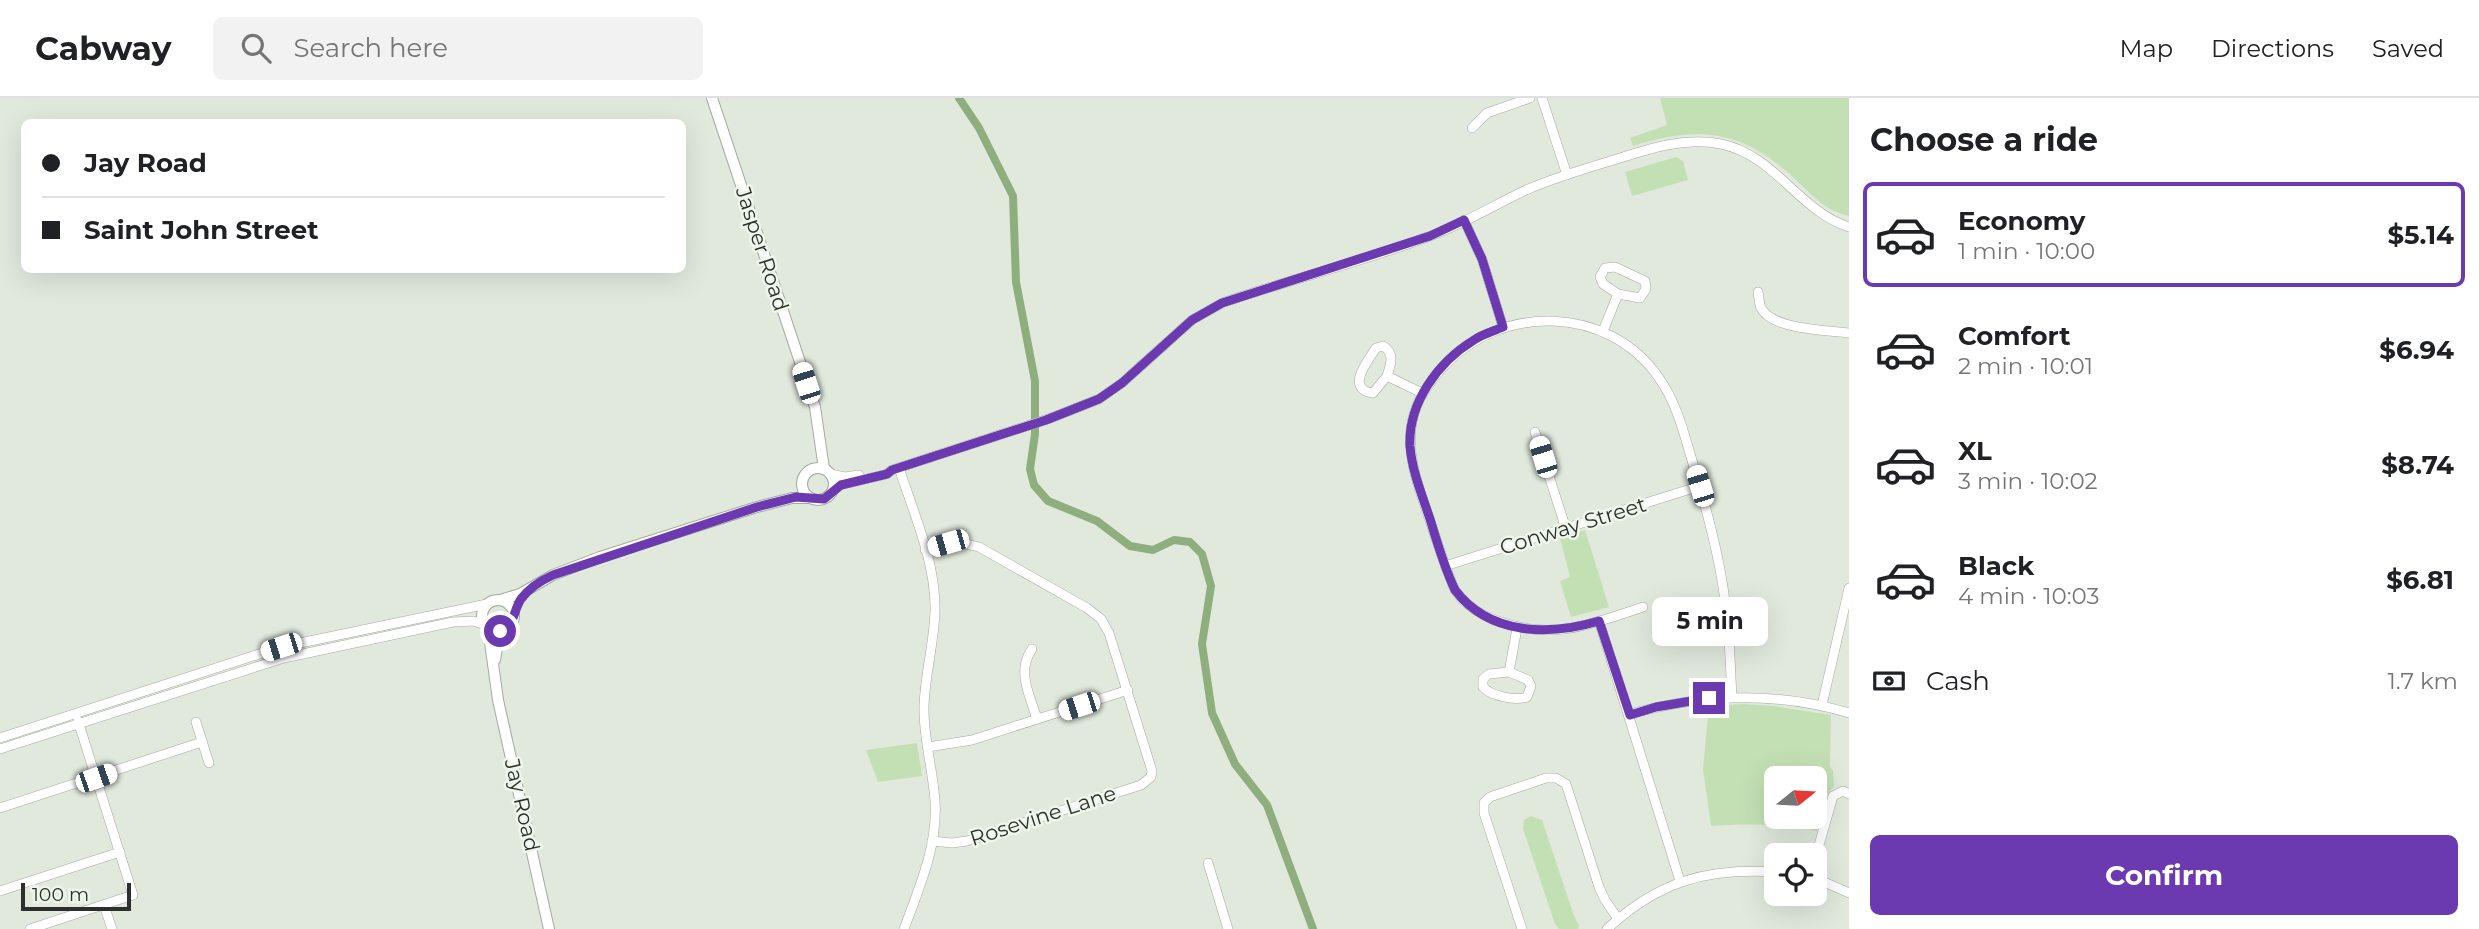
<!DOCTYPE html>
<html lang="en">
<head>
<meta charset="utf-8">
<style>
  :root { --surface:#fff; --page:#f2f2f2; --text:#202124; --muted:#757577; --line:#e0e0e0; --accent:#6b39b0 }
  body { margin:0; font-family:Montserrat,sans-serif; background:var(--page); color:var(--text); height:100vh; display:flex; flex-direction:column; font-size:26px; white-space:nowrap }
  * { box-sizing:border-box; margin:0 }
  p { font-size:23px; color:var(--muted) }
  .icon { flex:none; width:38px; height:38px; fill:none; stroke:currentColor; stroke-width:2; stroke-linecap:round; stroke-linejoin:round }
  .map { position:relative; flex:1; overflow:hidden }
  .drawer { display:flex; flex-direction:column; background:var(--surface); width:630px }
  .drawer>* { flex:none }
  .hud { position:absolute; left:21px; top:21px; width:665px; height:154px; border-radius:10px; box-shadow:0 7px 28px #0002; display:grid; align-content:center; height:154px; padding:0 21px; background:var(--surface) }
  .needle { width:46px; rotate:72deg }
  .buttons { position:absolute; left:1764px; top:668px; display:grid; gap:14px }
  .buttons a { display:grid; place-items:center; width:63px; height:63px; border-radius:10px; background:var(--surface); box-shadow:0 7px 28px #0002; font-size:35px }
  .scale { position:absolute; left:21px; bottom:18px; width:110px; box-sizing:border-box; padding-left:7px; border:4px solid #2c2f2b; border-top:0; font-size:19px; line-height:24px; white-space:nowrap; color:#2c2f2b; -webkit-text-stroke:5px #eef6eb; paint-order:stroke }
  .end { position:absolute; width:32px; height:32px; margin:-16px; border:9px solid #6b39b0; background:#fff; box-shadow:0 0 0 4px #fff }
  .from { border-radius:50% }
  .bubble { position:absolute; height:49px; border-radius:10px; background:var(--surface); box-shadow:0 7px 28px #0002; font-size:23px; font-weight:700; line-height:49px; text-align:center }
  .car { position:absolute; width:21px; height:42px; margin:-21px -10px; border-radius:9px; box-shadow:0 0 5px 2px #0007; background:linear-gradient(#fff 24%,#345 0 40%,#fff 0 76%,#345 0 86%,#fff 0) }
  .hud b { display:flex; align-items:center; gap:24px; height:66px; font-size:26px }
  .hud b+b { border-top:2px solid var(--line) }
  .hud i { width:18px; height:18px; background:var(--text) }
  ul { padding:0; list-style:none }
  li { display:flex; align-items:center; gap:21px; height:105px; margin:0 14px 10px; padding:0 7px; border:4px solid transparent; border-radius:10px }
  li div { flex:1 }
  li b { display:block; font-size:26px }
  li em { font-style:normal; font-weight:700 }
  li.selected { border-color:var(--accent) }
  li>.icon { width:63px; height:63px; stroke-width:1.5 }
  h2 { padding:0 21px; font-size:32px; line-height:84px }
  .pay { display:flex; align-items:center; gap:18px; height:77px; padding:0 21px; font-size:26px }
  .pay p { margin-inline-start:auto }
  .button { display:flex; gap:14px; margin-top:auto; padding:14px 21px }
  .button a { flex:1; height:80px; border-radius:10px; background:var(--accent); color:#fff; font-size:28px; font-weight:700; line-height:80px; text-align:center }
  header { display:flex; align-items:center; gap:42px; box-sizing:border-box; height:98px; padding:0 35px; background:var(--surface); border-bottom:2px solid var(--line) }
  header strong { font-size:33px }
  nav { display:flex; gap:38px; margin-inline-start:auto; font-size:24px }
  .search { width:490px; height:63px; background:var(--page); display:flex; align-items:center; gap:18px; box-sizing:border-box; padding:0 24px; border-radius:10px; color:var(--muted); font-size:26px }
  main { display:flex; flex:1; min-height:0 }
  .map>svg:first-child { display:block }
</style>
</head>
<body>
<header>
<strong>Cabway</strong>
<div class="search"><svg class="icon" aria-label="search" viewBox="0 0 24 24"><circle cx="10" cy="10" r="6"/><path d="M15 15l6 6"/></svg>Search here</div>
<nav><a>Map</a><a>Directions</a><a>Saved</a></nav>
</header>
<main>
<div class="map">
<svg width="1849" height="831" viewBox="0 0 1849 831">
  <rect width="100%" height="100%" fill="#e1e9dd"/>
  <g fill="#c3e0b4" fill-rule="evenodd">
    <path d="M1660,0h189v118c-23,-5 -36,-20 -53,-36 -53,-50 -95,-55 -163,-34l-3,-8 37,-13z"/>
    <path d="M1676,59l7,4 5,19 -56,16 -7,-24z"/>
    <path d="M1585,432l24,77 -38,10 -11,-36 10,-4 -10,-39z"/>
    <path d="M1744,606l30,2 57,9 -1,51 3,5 1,16c-12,9 -14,30 -17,44 -36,-7 -70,-8 -106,-5l-8,-57 6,-63zM1776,681h39v38h-39z"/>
    <path d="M917,645l5,33 -44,6 -12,-32z"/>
    <path d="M1531,718l11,4 32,96 5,9 -1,4h-19l-4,-5 -32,-95 1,-9z"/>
  </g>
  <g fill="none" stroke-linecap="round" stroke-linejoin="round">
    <path stroke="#8eae7e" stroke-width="8" d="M959,0l20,30 34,68 3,86 19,99v53l-5,35 4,16 14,16 49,20 33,25 23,4 21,-10 16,2 12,12 9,32 -9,58 10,69 23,51 32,41 46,124"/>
    <g stroke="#a3aa9f" stroke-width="10">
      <g id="minor">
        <path d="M1542,0l25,77"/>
        <path d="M1472,30l15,-15 43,-15"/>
        <path d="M1464,122l18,39 21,68"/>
        <path d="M1758,194c1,5 1,11 3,16 12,22 66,22 88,25"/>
        <path d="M1603,233l15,-37 22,4 6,-9 -1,-8 -30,-14 -10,1 -5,9 3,7 15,10"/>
        <path d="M1387,278l-14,17c-28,-4 -6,-31 3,-45l7,-2c12,7 8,18 4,30l35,17"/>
        <path d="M1535,334l31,97"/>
        <path d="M899,370c15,46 37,95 36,143 -1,32 -10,64 -11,95 -1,31 9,64 11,95 3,45 -16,87 -31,128"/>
        <path d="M830,376l15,3 14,-2"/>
        <path d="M833,392l7,-5 47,-11 5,-4 159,-52 48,-19 23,-16 70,-63 30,-17c69,-24 140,-41 208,-67 34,-12 64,-31 96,-46 30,-13 61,-22 91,-31 34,-11 68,-22 104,-15 54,11 78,67 128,83"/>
        <path d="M925,452c20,-6 34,-9 54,-3l108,61 14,11 8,14 43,138 -1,6 -10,8 -174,56 -15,2 -20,-2"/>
        <path d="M1445,468l255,-80"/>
        <path d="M1643,509c-49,16 -88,33 -139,16 -22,-7 -36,-15 -49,-33 -9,-20 -15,-40 -22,-60 -11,-35 -28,-71 -21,-108 4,-22 17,-39 31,-55 58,-64 166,-62 216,11 17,24 24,52 32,79 14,47 28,96 34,144 5,32 5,64 7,95"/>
        <path d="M1599,523l81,260"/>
        <path d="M1032,551c-16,22 -2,47 5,70"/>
        <path d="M1509,574l19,8 3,6 -4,11c-12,4 -36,-1 -44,-10v-8l6,-5 20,-2 8,-44"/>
        <path d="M1822,607l27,-117"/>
        <path d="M1630,616c73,-20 146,-23 219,-1"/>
        <path d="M196,624l13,41"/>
        <path d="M0,640l281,-91 206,-43"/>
        <path d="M928,649l44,-7 156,-50"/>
        <path d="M0,651l284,-91 169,-36 21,-1 11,4"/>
        <path d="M0,710l202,-66"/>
        <path d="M1815,761l18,-63 10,-5 6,3"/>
        <path d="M1208,765l20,66"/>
        <path d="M1815,780l34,15"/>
        <path d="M0,793l120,-39"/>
        <path d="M104,807l8,24"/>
        <path d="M30,831l103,-34 -55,-174"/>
        <path d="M1522,831l-38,-116v-10l6,-6 56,-19h10l10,6 33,103 6,13 13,19"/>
        <path d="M1607,831c52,-48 99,-61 169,-57"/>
      </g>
    </g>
    <g stroke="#a3aa9f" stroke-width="12">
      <g id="tertiary">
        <path d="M712,0l103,309 9,62"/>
        <circle cx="818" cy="386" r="16"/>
        <path d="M500,502l20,-6 33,-19 47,-18 157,-50 35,-9h19"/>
        <circle cx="498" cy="518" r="16"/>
        <path d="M488,530l10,72 51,229"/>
        <path d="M495,562l3,-18 6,-12"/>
      </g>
    </g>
    <use href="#minor" stroke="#fff" stroke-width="9"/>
    <use href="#tertiary" stroke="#fff" stroke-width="10"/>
  </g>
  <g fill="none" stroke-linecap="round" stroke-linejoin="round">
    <path stroke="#6b39b0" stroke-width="9" d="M500,533c15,-5 13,-20 21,-32 8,-11 19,-18 32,-24l204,-68 39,-10 28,2 17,-14 46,-11 5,-4 154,-50 53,-21 23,-16 70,-63 30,-17 208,-67 34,-16 18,39 21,68c-9,4 -21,7 -29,13 -36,22 -66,63 -64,106 2,25 12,49 20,73 7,23 14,48 25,71 34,45 94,46 144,31l31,94 26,-8 53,-9"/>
  </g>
  <g text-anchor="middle" stroke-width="5" stroke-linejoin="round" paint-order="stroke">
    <g font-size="21" fill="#2c2f2b" stroke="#eef6eb">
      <text transform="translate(762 151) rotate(72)" y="7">Jasper Road</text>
      <text transform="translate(1573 428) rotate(-17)" y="7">Conway Street</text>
      <text transform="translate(522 707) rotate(77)" y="7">Jay Road</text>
      <text transform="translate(1043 718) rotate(-18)" y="7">Rosevine Lane</text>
    </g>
  </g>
</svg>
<div class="buttons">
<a><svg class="needle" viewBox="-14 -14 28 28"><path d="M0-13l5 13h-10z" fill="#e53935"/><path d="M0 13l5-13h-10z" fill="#757577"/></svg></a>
<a><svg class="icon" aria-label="locate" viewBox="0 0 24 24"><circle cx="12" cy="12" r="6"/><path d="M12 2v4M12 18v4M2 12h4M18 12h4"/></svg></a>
</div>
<div class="scale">100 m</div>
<i class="end from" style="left:500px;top:533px"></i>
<i class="end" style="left:1709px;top:600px"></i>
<div class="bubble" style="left:1652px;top:499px;width:116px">5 min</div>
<i class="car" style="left:806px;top:285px;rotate:342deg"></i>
<i class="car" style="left:1543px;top:359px;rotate:343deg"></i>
<i class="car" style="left:1700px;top:388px;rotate:343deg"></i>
<i class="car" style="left:948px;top:445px;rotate:254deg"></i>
<i class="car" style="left:281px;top:549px;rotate:252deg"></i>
<i class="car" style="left:1079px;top:608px;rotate:252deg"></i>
<i class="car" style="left:96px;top:680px;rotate:71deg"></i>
<div class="hud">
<b><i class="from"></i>Jay Road</b>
<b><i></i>Saint John Street</b>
</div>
</div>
<section class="drawer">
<h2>Choose a ride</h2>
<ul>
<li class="selected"><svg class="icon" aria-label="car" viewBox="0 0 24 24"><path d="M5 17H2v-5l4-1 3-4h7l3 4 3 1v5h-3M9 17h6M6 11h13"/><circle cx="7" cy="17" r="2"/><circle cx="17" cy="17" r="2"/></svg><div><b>Economy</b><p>1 min · 10:00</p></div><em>$5.14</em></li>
<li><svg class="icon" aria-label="car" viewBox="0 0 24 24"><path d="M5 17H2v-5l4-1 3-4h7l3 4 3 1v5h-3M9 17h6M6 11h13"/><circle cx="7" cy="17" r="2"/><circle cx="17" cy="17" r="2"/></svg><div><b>Comfort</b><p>2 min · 10:01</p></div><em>$6.94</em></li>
<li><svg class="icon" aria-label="car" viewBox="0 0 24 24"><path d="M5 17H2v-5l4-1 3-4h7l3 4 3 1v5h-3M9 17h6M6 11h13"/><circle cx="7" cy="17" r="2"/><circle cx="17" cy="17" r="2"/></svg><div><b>XL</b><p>3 min · 10:02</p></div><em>$8.74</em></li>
<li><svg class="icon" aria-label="car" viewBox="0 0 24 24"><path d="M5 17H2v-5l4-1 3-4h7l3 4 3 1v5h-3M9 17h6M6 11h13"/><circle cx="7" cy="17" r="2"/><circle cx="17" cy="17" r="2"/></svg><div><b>Black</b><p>4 min · 10:03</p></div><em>$6.81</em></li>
</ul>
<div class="pay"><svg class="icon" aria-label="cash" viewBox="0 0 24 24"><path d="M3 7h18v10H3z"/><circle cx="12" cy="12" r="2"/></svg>Cash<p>1.7 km</p></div>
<div class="button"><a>Confirm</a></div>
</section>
</main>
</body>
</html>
